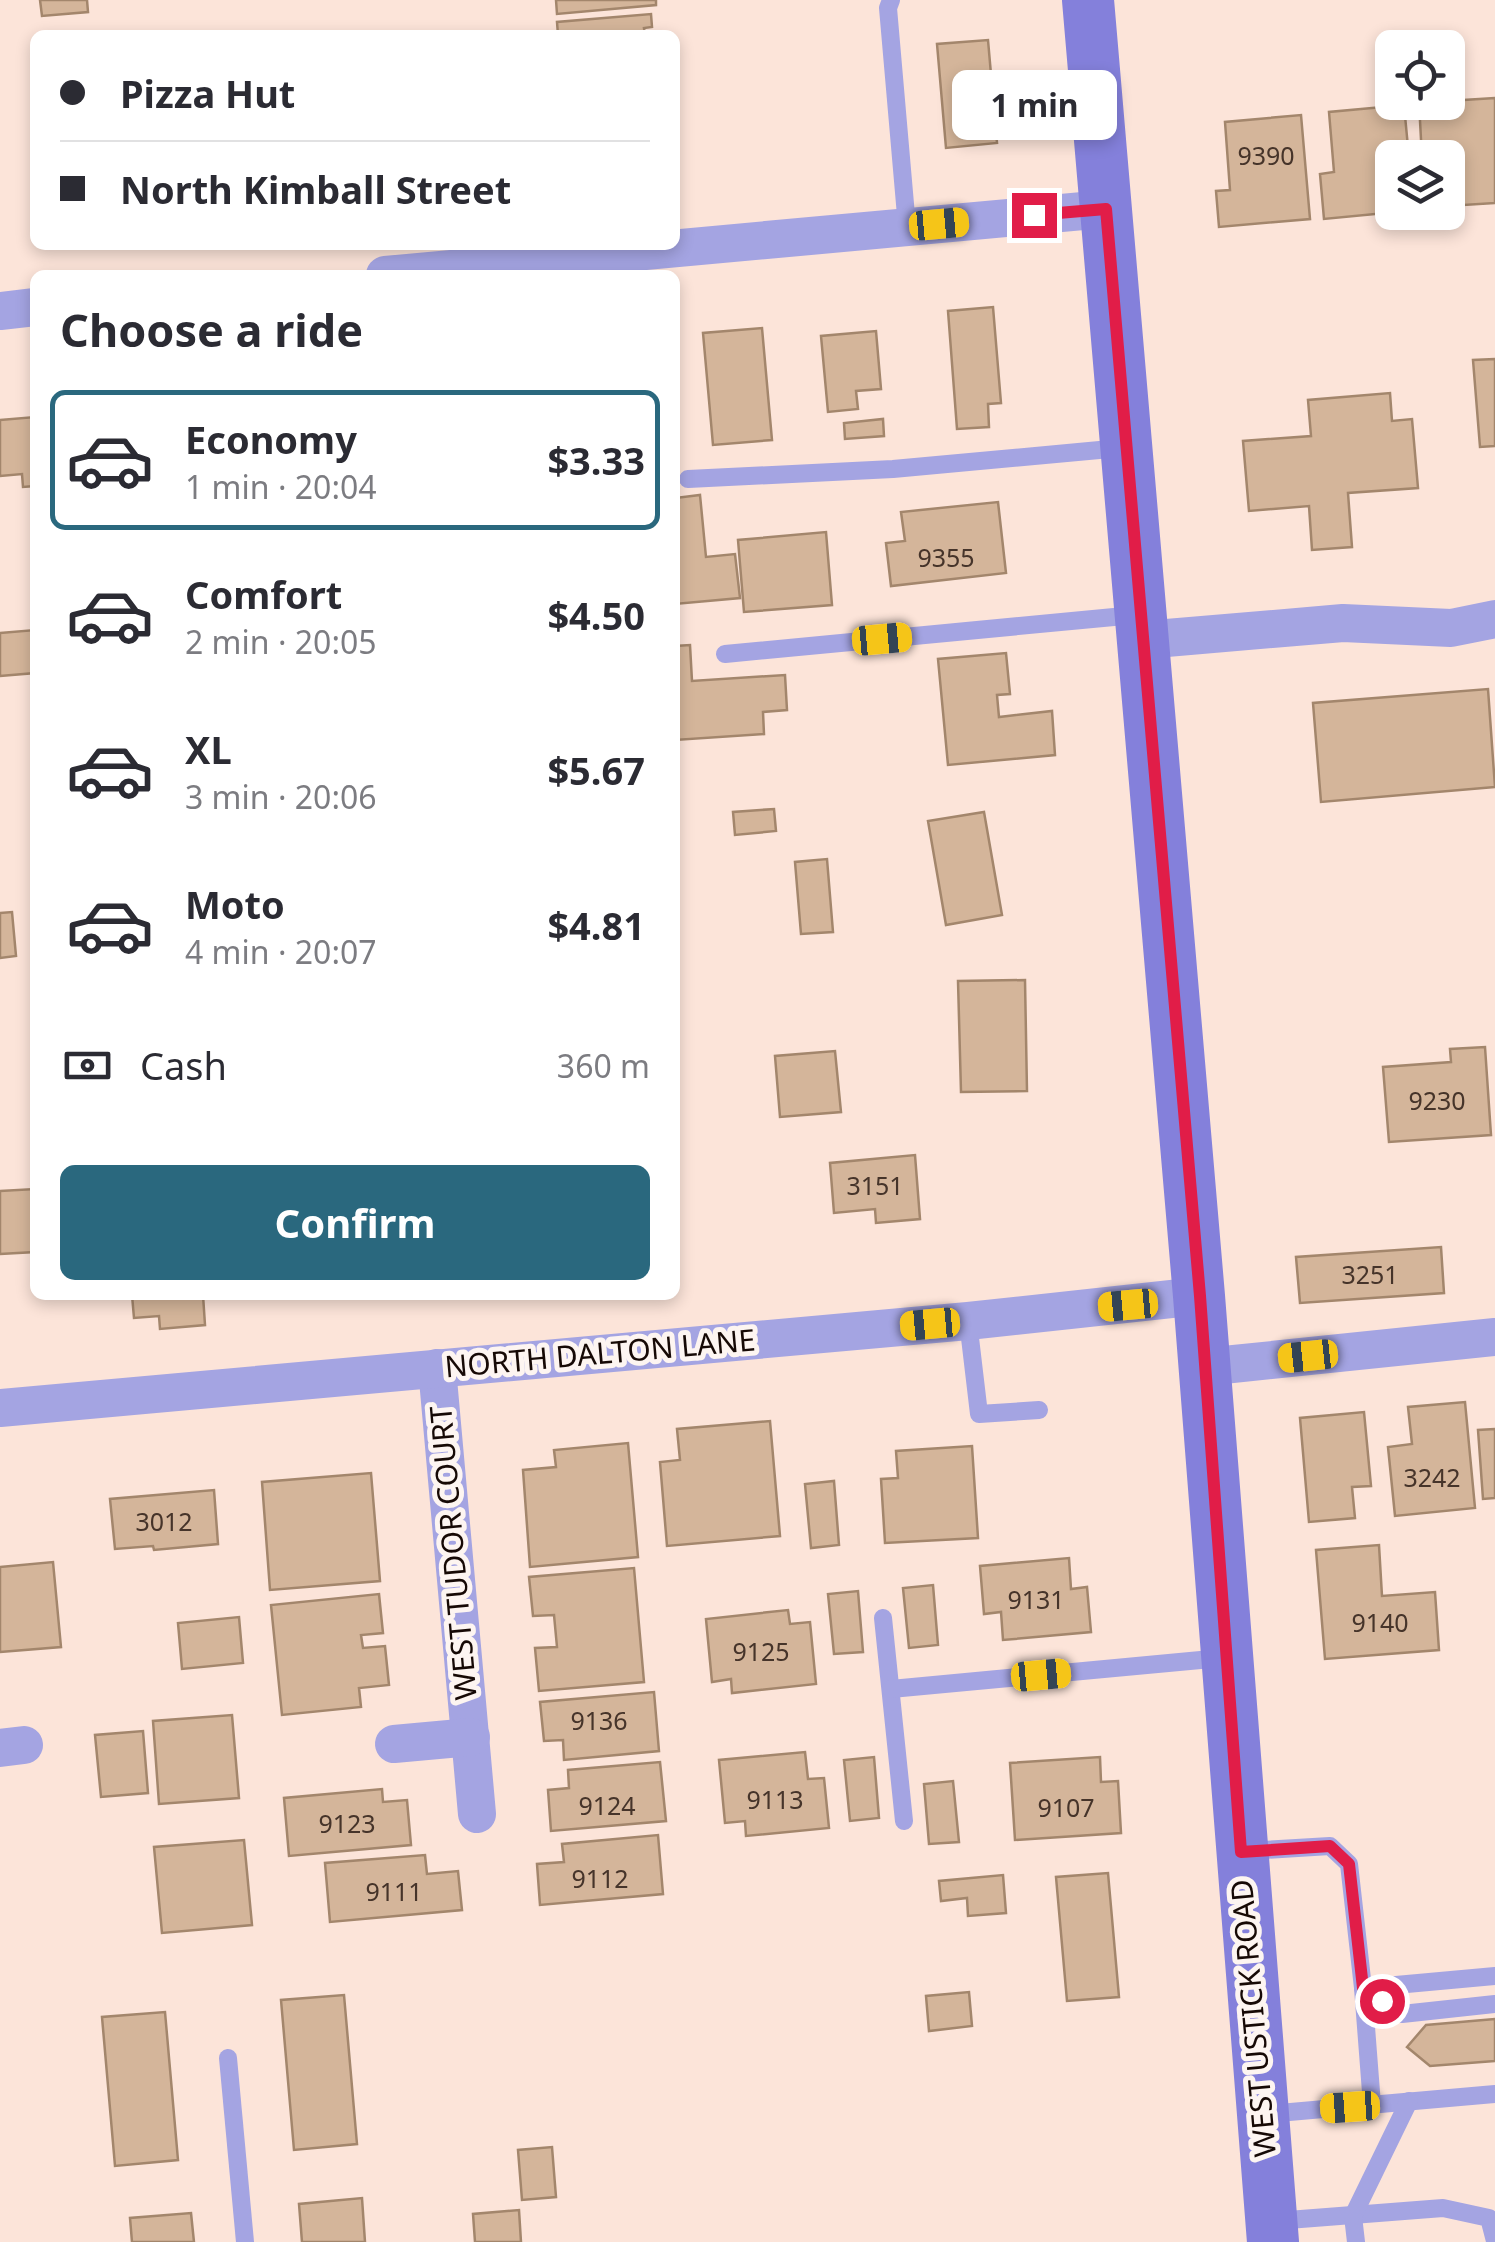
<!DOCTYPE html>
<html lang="en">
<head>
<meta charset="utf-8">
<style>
  :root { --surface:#fff; --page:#f7f7f7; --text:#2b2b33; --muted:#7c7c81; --line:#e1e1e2; --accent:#2a687e }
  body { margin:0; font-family:"Noto Sans",sans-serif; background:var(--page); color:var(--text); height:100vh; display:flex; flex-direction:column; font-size:38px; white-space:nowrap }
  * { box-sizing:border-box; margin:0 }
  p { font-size:32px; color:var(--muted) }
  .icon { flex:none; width:55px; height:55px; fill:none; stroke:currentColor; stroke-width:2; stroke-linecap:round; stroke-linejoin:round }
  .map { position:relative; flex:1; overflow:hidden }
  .side { position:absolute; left:30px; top:270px; width:650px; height:1030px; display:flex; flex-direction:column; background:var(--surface); border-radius:15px; box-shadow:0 5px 15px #0003 }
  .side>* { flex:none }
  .guide { position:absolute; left:30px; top:30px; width:650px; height:220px; border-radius:15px; box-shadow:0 5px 15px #0003; display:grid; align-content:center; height:220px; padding:0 30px; background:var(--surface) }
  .controls { position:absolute; left:1375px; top:30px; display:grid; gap:20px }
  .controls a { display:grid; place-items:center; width:90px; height:90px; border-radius:15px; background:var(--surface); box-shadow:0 5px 15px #0003; font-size:50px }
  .end { position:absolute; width:45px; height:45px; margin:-22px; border:12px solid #e11d48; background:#fff; box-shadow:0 0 0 5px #fff }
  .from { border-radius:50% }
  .bubble { position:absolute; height:70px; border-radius:15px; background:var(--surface); box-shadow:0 5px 15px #0003; font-size:32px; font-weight:700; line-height:70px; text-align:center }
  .car { position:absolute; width:30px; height:60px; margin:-30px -15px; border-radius:12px; box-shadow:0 0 8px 2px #0007; background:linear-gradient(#f5c518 24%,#345 0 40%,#f5c518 0 76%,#345 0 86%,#f5c518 0) }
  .guide b { display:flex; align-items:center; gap:35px; height:95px; font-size:38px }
  .guide b+b { border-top:2px solid var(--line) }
  .guide i { width:25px; height:25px; background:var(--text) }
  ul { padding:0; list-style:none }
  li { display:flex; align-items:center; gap:30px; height:140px; margin:0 20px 15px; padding:0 10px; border:5px solid transparent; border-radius:15px }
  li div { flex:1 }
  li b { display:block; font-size:38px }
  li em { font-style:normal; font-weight:700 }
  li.active { border-color:var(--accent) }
  li>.icon { width:90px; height:90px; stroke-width:1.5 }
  h2 { padding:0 30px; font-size:45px; line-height:120px }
  .pay { display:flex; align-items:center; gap:25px; height:110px; padding:0 30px; font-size:38px }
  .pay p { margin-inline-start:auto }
  .primary-button { display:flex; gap:20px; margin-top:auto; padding:20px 30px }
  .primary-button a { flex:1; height:115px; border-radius:15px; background:var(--accent); color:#fff; font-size:40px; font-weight:700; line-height:115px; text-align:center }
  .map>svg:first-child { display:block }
</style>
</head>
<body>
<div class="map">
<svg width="1495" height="2242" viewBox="0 0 1495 2242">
  <rect width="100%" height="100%" fill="#fce4d9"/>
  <g fill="#d4b59a" stroke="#a3866c" stroke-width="2.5">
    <path d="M40,0h47l1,12 -46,4z"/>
    <path d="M556,0h100v5l-99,9z"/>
    <path d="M651,14l1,13 -8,1 1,7h-87l-1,-13z"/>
    <path d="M988,40l9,103 -51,5 -9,-104z"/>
    <path d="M1495,98v105l-47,3v-48h-26l-3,-56h29v-1z"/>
    <path d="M1404,105l5,53h-17v54h4l-72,7 -4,-45 14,-2 -5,-60z"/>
    <path d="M1301,115l9,104 -91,8 -3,-36 14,-1 -5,-68z"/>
    <path d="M993,307l8,96 -13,1 1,23 -32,2 -9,-118z"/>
    <path d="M762,328l10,112 -59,5 -10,-112z"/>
    <path d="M876,331l5,58 -25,2 2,18 -30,3 -7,-76z"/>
    <path d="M1495,359v87l-15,1 -7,-87z"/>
    <path d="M1390,393l2,28 20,-2 6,69 -70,5 4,54 -40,3 -3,-44 -60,5 -6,-70 68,-5 -3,-36z"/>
    <path d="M35,417v69l-12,1 -1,-13 -22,2v-56z"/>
    <path d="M883,419l1,17 -39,3 -1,-16z"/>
    <path d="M700,495l6,62 29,-3 5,44 -65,6v-106z"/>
    <path d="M998,502l8,71 -115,13 -5,-43 19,-2 -4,-29z"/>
    <path d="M826,532l6,73 -88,7 -6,-72z"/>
    <path d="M35,630v43l-35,3v-43z"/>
    <path d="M690,645l2,36 93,-6 2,35 -24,2 1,22 -89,6v-94z"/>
    <path d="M1006,653l4,41 -13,1 2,22 53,-6 3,44 -107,10 -10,-106z"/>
    <path d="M1488,689l7,98 -174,15 -8,-99z"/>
    <path d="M774,809l2,22 -41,4 -2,-23z"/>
    <path d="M984,812l18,103 -56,10 -18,-104z"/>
    <path d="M827,859l6,73 -32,2 -6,-72z"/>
    <path d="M12,912l4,44 -16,2v-45z"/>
    <path d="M1025,980l2,111 -66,1 -3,-111z"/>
    <path d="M1485,1047l6,88 -102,7 -6,-75 68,-5 -1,-13z"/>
    <path d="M835,1051l6,61 -61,5 -5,-61z"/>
    <path d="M915,1155l5,64 -44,4 -1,-14 -41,4 -4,-50z"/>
    <path d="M35,1189v63l-35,2v-63z"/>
    <path d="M1441,1247l3,46 -144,10 -4,-46z"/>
    <path d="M132,1295h71l2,30 -45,4 -1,-13 -25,2z"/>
    <path d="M1465,1402l10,106 -80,8 -7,-69 24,-3 -4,-37z"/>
    <path d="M1364,1412l7,74 -19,1 3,31 -46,4 -9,-104z"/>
    <path d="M770,1421l10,115 -113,10 -7,-84 20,-2 -3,-31z"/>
    <path d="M1495,1429v69l-12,1 -5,-69z"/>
    <path d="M628,1443l10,114 -108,10 -7,-97 33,-3 -2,-17z"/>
    <path d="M972,1446l6,92 -93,5 -4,-64 17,-1 -2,-27z"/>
    <path d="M371,1473l9,108 -110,9 -8,-108z"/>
    <path d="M834,1481l5,64 -28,3 -6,-64z"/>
    <path d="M214,1490l4,54 -64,6 -1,-4 -38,3 -5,-50z"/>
    <path d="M1379,1545l3,51 53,-4 4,58 -114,9 -9,-109z"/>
    <path d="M1069,1558l2,31 16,-2 4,45 -88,8 -2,-28 -17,2 -4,-48z"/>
    <path d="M53,1562l8,85 -61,5v-85z"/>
    <path d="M634,1568l10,114 -105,9 -4,-43 22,-1 -3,-32 -21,1 -4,-39z"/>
    <path d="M933,1585l5,60 -29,3 -6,-60z"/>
    <path d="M858,1591l5,61 -29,2 -6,-60z"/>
    <path d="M379,1594l4,39 -22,2 2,13 22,-2 4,39 -30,3 2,19 -79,8 -11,-110z"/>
    <path d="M788,1610l2,14 20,-2 6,62 -84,9 -1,-14 -19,3 -6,-63z"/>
    <path d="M239,1617l4,46 -61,6 -4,-46z"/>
    <path d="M654,1692l5,59 -95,9 -1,-20 -19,1 -4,-39z"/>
    <path d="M232,1715l7,83 -80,6 -6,-83z"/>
    <path d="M143,1731l5,62 -47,4 -6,-62z"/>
    <path d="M805,1752l3,27 16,-1 5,50 -83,8 -1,-15 -20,2 -6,-63z"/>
    <path d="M874,1757l5,61 -29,3 -6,-61z"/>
    <path d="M1100,1757l1,25 17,-1 3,52 -106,7 -5,-77z"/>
    <path d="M660,1762l6,59 -115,10 -3,-41 21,-2 -1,-18z"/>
    <path d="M953,1781l6,61 -30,2 -5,-60z"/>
    <path d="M382,1789l1,13 24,-2 4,45 -122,11 -5,-58z"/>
    <path d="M658,1835l5,59 -123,11 -3,-41 27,-2 -2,-18z"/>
    <path d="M244,1840l8,85 -90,8 -8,-86z"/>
    <path d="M425,1855l2,19 31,-3 4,39 -132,12 -5,-59z"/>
    <path d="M1108,1873l11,124 -52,4 -11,-124z"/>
    <path d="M1003,1875l3,38 -38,3 -1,-18 -26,3 -2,-20z"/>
    <path d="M969,1992l3,34 -43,5 -3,-35z"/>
    <path d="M344,1995l13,149 -63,6 -13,-150z"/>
    <path d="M165,2012l13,148 -63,6 -13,-149z"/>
    <path d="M1495,2019v42l-65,5 -23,-19 19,-22z"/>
    <path d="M552,2147l4,50 -34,3 -4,-50z"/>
    <path d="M362,2198l3,44h-63l-3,-38z"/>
    <path d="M519,2210l2,32h-46l-2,-28z"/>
    <path d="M191,2213l3,29h-62l-2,-24z"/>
  </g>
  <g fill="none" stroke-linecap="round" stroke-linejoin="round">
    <g stroke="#a4a4e2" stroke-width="18">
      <path d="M891,0l-3,8 19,219"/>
      <path d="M688,479l205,-10 228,-21"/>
      <path d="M725,654l410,-39"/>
      <path d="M968,1321l11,93 60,-4"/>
      <path d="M883,1618l21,203"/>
      <path d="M891,1689l331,-31"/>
      <path d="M1247,1851l83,-5 19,18 14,124 9,117"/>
      <path d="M1363,1988l39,26 93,-10"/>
      <path d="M1363,1988l132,-12"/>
      <path d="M228,2058l17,184"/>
      <path d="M1267,2114l228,-20"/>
      <path d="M1275,2221l168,-13 46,10 6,23"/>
      <path d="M1356,2242l-3,-26 56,-115"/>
    </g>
    <g stroke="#a4a4e2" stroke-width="38">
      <path d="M385,275l720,-66"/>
      <path d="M0,311l35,-4"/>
      <path d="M1143,640l200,-17 108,5 44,-9"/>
      <path d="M1204,1367l291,-30"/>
      <path d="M437,1368l40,446"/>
      <path d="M0,1408l968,-87 231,-25"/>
      <path d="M394,1744l77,-7"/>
      <path d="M0,1748l24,-3"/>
    </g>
    <path stroke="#8480db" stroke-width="52" d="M1088,0l111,1296 74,946"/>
  </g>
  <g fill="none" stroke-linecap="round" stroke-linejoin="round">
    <path stroke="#e11d48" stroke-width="12" d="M1034,215l72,-6 94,1087 41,556 89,-6 19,18 14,124 19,13"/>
  </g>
  <g text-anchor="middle" stroke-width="10" stroke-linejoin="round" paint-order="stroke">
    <g font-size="25" fill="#46342a">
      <text x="1266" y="165">9390</text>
      <text x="946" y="567">9355</text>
      <text x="1437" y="1110">9230</text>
      <text x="875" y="1195">3151</text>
      <text x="1370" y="1284">3251</text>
      <text x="1432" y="1487">3242</text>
      <text x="164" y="1531">3012</text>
      <text x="1036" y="1609">9131</text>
      <text x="1380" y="1632">9140</text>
      <text x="761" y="1661">9125</text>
      <text x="599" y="1730">9136</text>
      <text x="775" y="1809">9113</text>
      <text x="607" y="1815">9124</text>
      <text x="1066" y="1817">9107</text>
      <text x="347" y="1833">9123</text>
      <text x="600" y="1888">9112</text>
      <text x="394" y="1901">9111</text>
    </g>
    <g font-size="30" fill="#160905" stroke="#fdf5f1">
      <text transform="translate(600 1354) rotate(-5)" y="10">NORTH DALTON LANE</text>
      <text transform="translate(454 1553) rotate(-95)" y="10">WEST TUDOR COURT</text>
      <text transform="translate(1254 2018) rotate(-95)" y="10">WEST USTICK ROAD</text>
    </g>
  </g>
</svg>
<div class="controls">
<a><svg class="icon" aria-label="locate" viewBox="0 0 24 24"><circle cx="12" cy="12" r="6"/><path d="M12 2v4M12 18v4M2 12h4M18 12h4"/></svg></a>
<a><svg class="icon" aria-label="layers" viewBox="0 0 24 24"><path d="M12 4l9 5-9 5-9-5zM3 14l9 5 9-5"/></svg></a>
</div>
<i class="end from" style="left:1382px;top:2001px"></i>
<i class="end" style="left:1034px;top:215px"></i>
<div class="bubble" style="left:952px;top:70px;width:165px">1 min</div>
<i class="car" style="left:939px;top:224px;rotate:85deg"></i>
<i class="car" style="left:882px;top:639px;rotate:85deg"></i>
<i class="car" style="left:1128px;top:1305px;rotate:265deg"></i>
<i class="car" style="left:930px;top:1324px;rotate:265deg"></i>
<i class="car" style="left:1308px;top:1356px;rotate:264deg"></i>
<i class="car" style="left:1041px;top:1675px;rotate:85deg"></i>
<i class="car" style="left:1350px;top:2107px;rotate:266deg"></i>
<div class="guide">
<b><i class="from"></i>Pizza Hut</b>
<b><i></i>North Kimball Street</b>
</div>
<section class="side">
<h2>Choose a ride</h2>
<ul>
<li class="active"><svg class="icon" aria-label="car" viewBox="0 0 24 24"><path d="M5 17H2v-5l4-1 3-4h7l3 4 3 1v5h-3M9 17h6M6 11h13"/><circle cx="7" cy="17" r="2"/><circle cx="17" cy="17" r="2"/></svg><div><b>Economy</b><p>1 min · 20:04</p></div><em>$3.33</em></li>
<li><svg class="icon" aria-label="car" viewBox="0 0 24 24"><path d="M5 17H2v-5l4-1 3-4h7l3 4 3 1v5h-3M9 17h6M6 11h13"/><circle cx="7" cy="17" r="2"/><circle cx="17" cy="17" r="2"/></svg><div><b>Comfort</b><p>2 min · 20:05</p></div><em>$4.50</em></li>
<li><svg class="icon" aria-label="car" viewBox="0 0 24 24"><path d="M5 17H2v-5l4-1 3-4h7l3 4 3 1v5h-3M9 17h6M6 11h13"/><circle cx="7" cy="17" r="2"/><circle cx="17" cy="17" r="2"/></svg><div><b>XL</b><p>3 min · 20:06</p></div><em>$5.67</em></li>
<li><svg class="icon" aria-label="car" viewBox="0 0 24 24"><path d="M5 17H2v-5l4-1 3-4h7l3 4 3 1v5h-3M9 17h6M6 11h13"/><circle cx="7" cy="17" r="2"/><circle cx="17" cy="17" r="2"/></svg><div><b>Moto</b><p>4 min · 20:07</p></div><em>$4.81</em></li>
</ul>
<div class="pay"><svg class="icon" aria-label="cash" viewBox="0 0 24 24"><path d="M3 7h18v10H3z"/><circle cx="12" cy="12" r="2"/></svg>Cash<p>360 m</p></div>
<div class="primary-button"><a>Confirm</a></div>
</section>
</div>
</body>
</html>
